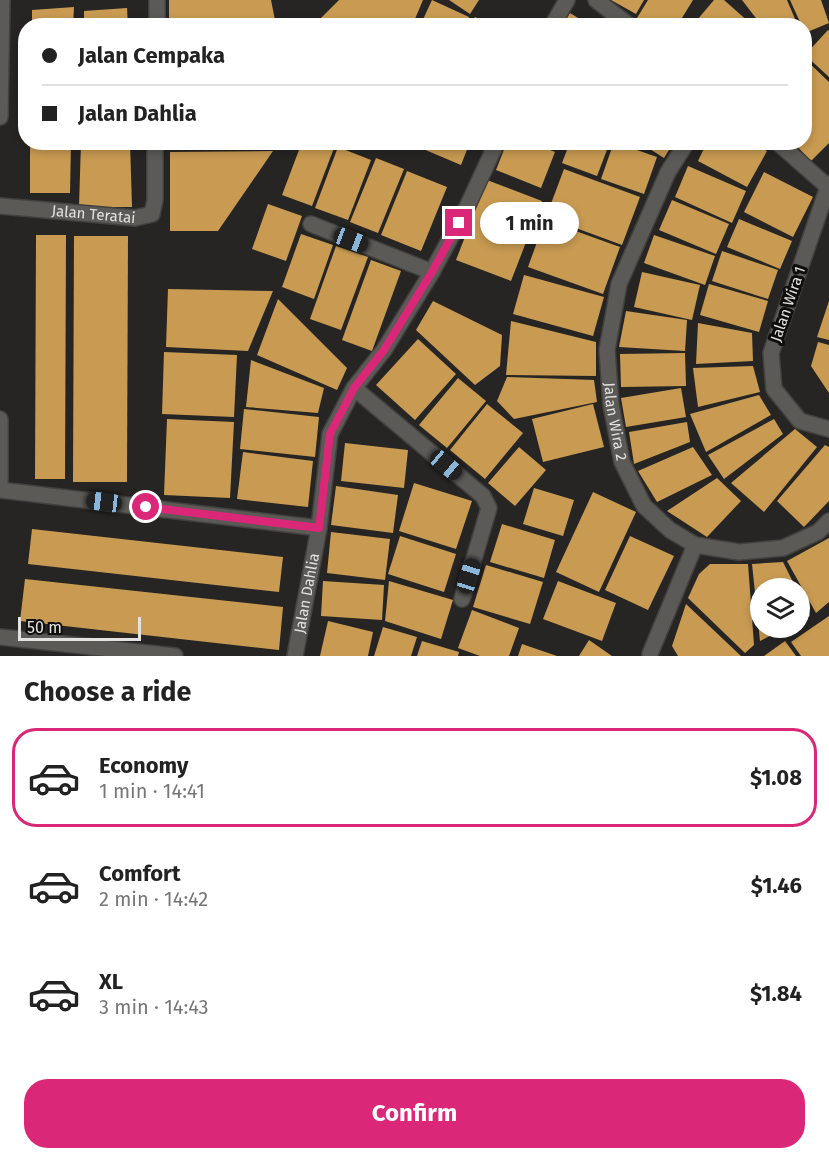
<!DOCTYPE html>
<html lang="en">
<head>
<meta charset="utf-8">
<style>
  :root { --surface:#fff; --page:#f2f2f2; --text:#222; --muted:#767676; --line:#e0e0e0; --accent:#db2777 }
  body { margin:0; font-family:"Fira Sans",sans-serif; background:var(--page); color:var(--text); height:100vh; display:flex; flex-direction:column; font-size:22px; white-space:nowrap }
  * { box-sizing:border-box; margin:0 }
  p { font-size:20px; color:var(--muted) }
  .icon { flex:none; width:33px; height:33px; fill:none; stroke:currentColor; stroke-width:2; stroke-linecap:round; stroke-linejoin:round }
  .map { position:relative; height:656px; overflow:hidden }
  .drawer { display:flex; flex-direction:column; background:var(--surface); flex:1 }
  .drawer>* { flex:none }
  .hud { position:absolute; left:18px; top:18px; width:794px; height:132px; border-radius:24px; box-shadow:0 3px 9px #0003; display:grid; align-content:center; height:132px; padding:0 24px; background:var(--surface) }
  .fabs { position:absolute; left:750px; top:578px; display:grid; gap:12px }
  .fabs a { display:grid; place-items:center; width:60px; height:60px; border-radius:50%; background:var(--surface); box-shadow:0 3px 9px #0003; font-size:30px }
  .scale { position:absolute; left:18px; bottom:15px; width:123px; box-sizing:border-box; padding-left:6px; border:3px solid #e3e2e0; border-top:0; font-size:16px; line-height:21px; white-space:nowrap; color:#e3e2e0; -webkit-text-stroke:4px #0f0e0d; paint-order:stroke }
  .end { position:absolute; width:27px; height:27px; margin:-14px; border:8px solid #db2777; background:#fff; box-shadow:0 0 0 3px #fff }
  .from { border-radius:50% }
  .bubble { position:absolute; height:42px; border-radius:21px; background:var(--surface); box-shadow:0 3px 9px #0003; font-size:20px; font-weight:700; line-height:42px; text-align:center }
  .car { position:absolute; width:18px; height:36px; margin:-18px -9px; border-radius:8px; box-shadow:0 0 4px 2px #0007; background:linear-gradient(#222 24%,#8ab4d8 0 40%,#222 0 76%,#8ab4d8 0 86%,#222 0) }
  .hud b { display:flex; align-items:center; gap:21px; height:57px; font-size:22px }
  .hud b+b { border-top:2px solid var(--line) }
  .hud i { width:15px; height:15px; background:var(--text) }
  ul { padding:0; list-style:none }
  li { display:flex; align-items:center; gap:18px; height:99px; margin:0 12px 9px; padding:0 12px; border:3px solid transparent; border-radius:24px }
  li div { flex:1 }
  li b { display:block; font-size:22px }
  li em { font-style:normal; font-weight:700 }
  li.selected { border-color:var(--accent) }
  li>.icon { width:54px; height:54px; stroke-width:1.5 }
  h2 { padding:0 24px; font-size:27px; line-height:72px }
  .primary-button { display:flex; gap:12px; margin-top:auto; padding:12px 24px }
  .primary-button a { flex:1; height:69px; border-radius:24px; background:var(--accent); color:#fff; font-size:24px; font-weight:700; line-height:69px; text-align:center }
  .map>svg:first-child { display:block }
</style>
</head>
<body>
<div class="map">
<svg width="829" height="656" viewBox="0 0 829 656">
  <rect width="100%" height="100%" fill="#262523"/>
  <g fill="#c99b52">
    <path d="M169,0h102l4,20 -106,-2z"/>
    <path d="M339,0h84l-11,26h-99z"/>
    <path d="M432,0l37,17 -3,9h-46z"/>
    <path d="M449,0h30l-9,14z"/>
    <path d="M611,0h33l-8,14z"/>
    <path d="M648,0h45l-16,26h-27l-13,-8z"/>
    <path d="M714,0h10l26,23 -2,3h-56z"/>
    <path d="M742,0h45l11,26h-36z"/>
    <path d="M790,0h31l8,23 -24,10z"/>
    <path d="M74,7l-1,19h-41v-16z"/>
    <path d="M127,8l1,18h-44v-15z"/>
    <path d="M570,13l21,13h-29z"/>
    <path d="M475,17l19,9h-23z"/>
    <path d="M828,30l1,1v46l-24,-22z"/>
    <path d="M804,58l25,24v61l-18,18 -18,-19h11z"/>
    <path d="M30,142h41l-1,51h-40z"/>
    <path d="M81,142h49l2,65h-53z"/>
    <path d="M302,142h18l14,6 -22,58 -30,-11z"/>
    <path d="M417,142h53l-9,23 -45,-19z"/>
    <path d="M507,142h24l24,10 -14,36 -45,-18z"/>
    <path d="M570,142h40l-13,34 -35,-13z"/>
    <path d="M614,142l43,15 -13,37 -43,-15z"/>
    <path d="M639,142h35l-10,16z"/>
    <path d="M707,142h44l16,9 -20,36 -49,-26z"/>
    <path d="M338,147l33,13 -23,60 -33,-12z"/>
    <path d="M273,151l-55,80h-48v-79z"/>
    <path d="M376,158l28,11 -26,64 -28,-11z"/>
    <path d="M688,166l58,25 -14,32 -57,-26z"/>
    <path d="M564,169l76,28 -18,48 -76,-28z"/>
    <path d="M407,171l40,16 -26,64 -40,-16z"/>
    <path d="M764,172l49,25 -20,40 -49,-25z"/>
    <path d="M487,180l55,21 -31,80 -55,-21z"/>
    <path d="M672,200l57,24 -13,30 -57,-24z"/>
    <path d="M268,204l34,12 -16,45 -34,-12z"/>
    <path d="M739,219l53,22 -12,28 -53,-22z"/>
    <path d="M545,220l75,27 -17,47 -75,-27z"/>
    <path d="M301,234l32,11 -19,54 -32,-12z"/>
    <path d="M36,235h30l-1,244h-30z"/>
    <path d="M654,235l61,21 -10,29 -61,-22z"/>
    <path d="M74,236h54l-1,246h-54z"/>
    <path d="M336,246l32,11 -27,73 -31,-11z"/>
    <path d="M722,251l56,19 -10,29 -56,-18z"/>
    <path d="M371,260l30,11 -29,80 -30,-11z"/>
    <path d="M642,272l58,13 -8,35 -58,-13z"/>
    <path d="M524,275l80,22 -11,39 -80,-22z"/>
    <path d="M709,284l59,17 -9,31 -59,-17z"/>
    <path d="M168,289l105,2 -25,60 -82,-4z"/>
    <path d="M278,299l69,69 -10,22 -80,-35z"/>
    <path d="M433,301l69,34 -2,31 -25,19 -59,-55z"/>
    <path d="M829,301v39l-12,-3z"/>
    <path d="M626,311l61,9 -2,31 -66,-4z"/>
    <path d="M511,321l85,21v34l-90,-1z"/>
    <path d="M698,323l54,10 1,28 -57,3z"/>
    <path d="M418,339l38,35 -41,46 -39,-35z"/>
    <path d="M818,342l11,3v48l-18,-27z"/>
    <path d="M164,352l73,3 -3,62 -72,-3z"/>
    <path d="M685,353l1,33 -65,1 -1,-33z"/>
    <path d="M251,360l73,28 -6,25 -72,-6z"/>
    <path d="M753,366l7,26 -62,15 -5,-39z"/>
    <path d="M507,377l87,3 3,22 -83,17 -17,-18z"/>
    <path d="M458,378l28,23 -39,47 -28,-23z"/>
    <path d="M681,388l5,29 -60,10 -5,-29z"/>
    <path d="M759,395l12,20 -65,37 -16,-38z"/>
    <path d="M487,404l36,29 -38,46 -35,-29z"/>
    <path d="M593,404l11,43 -61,15 -11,-43z"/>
    <path d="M244,409l75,8 -4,40 -75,-8z"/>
    <path d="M167,419l67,3 -4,76 -66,-3z"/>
    <path d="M774,419l9,15 -59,45 -16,-24z"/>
    <path d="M687,422l3,20 -56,22 -5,-32z"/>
    <path d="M795,429l22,18 -53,65 -33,-29z"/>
    <path d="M345,443l63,7 -4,38 -63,-7z"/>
    <path d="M825,445l4,2v54l-25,26 -27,-26z"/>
    <path d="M519,447l27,23 -31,36 -27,-23z"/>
    <path d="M693,447l19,28 -55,27 -19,-31z"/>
    <path d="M243,452l70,9 -5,46 -71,-8z"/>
    <path d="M717,478l24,23 -34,36 -40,-26z"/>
    <path d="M414,483l58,18 -16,48 -57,-18z"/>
    <path d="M336,486l62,9 -5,38 -62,-8z"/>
    <path d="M534,488l40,12 -11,36 -40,-12z"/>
    <path d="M593,492l43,20 -37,80 -43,-20z"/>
    <path d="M502,524l53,16 -11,38 -54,-16z"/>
    <path d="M32,529l251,28 -4,35 -251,-28z"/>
    <path d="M331,532l59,7 -5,41 -58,-7z"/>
    <path d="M400,536l56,18 -12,38 -56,-18z"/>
    <path d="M630,536l44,20 -26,54 -43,-20z"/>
    <path d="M829,538v64l-13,11 -29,-52z"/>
    <path d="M783,562l13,26h-36v39h27l-27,14 -8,-77z"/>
    <path d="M710,564h38l6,81 -9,8 -57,-55 11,-24z"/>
    <path d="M486,565l57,17 -13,42 -57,-17z"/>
    <path d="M25,579l258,28 -4,43 -259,-29z"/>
    <path d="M323,581l61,4 -2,35 -61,-4z"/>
    <path d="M389,581l64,19 -12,39 -56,-18z"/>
    <path d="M558,581l58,22 -14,38 -59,-22z"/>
    <path d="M800,595l10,21 -10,5z"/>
    <path d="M686,604l55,52h-63l-6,-10z"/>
    <path d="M472,610l47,18 -10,28h-29l-22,-8z"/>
    <path d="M829,616v40h-28l-10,-14z"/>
    <path d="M328,621l45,11 -5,24h-48z"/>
    <path d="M383,627l34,10 -6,19h-37z"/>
    <path d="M589,640l23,16h-33z"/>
    <path d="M422,641l37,11 -1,4h-41z"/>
    <path d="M785,641l11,15h-32z"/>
    <path d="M522,644l35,12h-39z"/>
  </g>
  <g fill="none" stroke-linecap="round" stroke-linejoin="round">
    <g stroke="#42413f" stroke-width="18">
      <g id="minor">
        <path d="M596,0l34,26"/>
        <path d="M157,26v-26"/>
        <path d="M552,26l15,-26"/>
        <path d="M0,117l2,-117"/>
        <path id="s1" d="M687,142l-19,30 -49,112 -12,66 4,55 11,57 22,44 26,24 25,15 44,7 44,-4 35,-16 11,-11"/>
        <path d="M777,142l50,44"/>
        <path d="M829,184l-58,169 3,36 26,32 29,8"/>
        <path id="s2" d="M0,206l135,12 17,-4 3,-14v-58"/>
        <path d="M311,224l121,48"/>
        <path d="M354,388l129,108 6,12 -27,91"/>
        <path d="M0,419v70"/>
        <path d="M0,490l319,38"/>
        <path d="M0,637l175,19"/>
        <path d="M650,654l45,-109"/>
        <path id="s3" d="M295,656l24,-128 11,-94 24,-46 30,-38 48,-78 35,-65 30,-65"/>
      </g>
    </g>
    <use href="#minor" stroke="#5b5a57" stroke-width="15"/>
  </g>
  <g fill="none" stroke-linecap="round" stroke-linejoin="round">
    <path stroke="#db2777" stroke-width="8" d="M146,507l173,21 11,-94 24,-46 30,-38 48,-78 27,-49"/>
  </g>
  <g text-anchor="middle" stroke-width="6" stroke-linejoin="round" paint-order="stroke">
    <g font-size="15" fill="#e3e2e0" stroke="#0f0e0d">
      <text dy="5" stroke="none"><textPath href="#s2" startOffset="94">Jalan Teratai</textPath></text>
      <text transform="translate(788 304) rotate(-71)" y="5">Jalan Wira 1</text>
      <text dy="5" stroke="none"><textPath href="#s1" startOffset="297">Jalan Wira 2</textPath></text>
      <text dy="5" stroke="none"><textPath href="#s3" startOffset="64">Jalan Dahlia</textPath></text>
    </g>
  </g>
</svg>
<div class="fabs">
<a><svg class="icon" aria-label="layers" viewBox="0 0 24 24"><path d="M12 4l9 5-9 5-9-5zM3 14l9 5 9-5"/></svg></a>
</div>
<div class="scale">50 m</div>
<i class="end from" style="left:146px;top:507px"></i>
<i class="end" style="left:459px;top:223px"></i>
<div class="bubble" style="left:480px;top:202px;width:99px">1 min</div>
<i class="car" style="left:351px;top:240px;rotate:111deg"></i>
<i class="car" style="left:446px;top:465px;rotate:130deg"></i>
<i class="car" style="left:104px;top:502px;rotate:277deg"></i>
<i class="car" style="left:469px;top:576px;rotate:17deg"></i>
<div class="hud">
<b><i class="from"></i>Jalan Cempaka</b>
<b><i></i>Jalan Dahlia</b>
</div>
</div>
<section class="drawer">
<h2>Choose a ride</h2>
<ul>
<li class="selected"><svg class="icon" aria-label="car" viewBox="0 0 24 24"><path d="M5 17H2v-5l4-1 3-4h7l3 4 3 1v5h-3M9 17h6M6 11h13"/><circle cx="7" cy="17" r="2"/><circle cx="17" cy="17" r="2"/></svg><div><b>Economy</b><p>1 min · 14:41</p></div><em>$1.08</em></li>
<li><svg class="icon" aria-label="car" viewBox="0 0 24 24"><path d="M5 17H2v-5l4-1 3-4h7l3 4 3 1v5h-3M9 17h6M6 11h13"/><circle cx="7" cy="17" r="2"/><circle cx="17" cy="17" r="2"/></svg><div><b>Comfort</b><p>2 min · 14:42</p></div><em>$1.46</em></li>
<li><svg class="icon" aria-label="car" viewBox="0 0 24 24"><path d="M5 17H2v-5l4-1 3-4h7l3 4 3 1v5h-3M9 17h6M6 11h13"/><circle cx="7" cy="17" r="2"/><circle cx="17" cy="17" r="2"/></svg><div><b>XL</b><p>3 min · 14:43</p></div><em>$1.84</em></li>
</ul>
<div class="primary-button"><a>Confirm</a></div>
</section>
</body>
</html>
